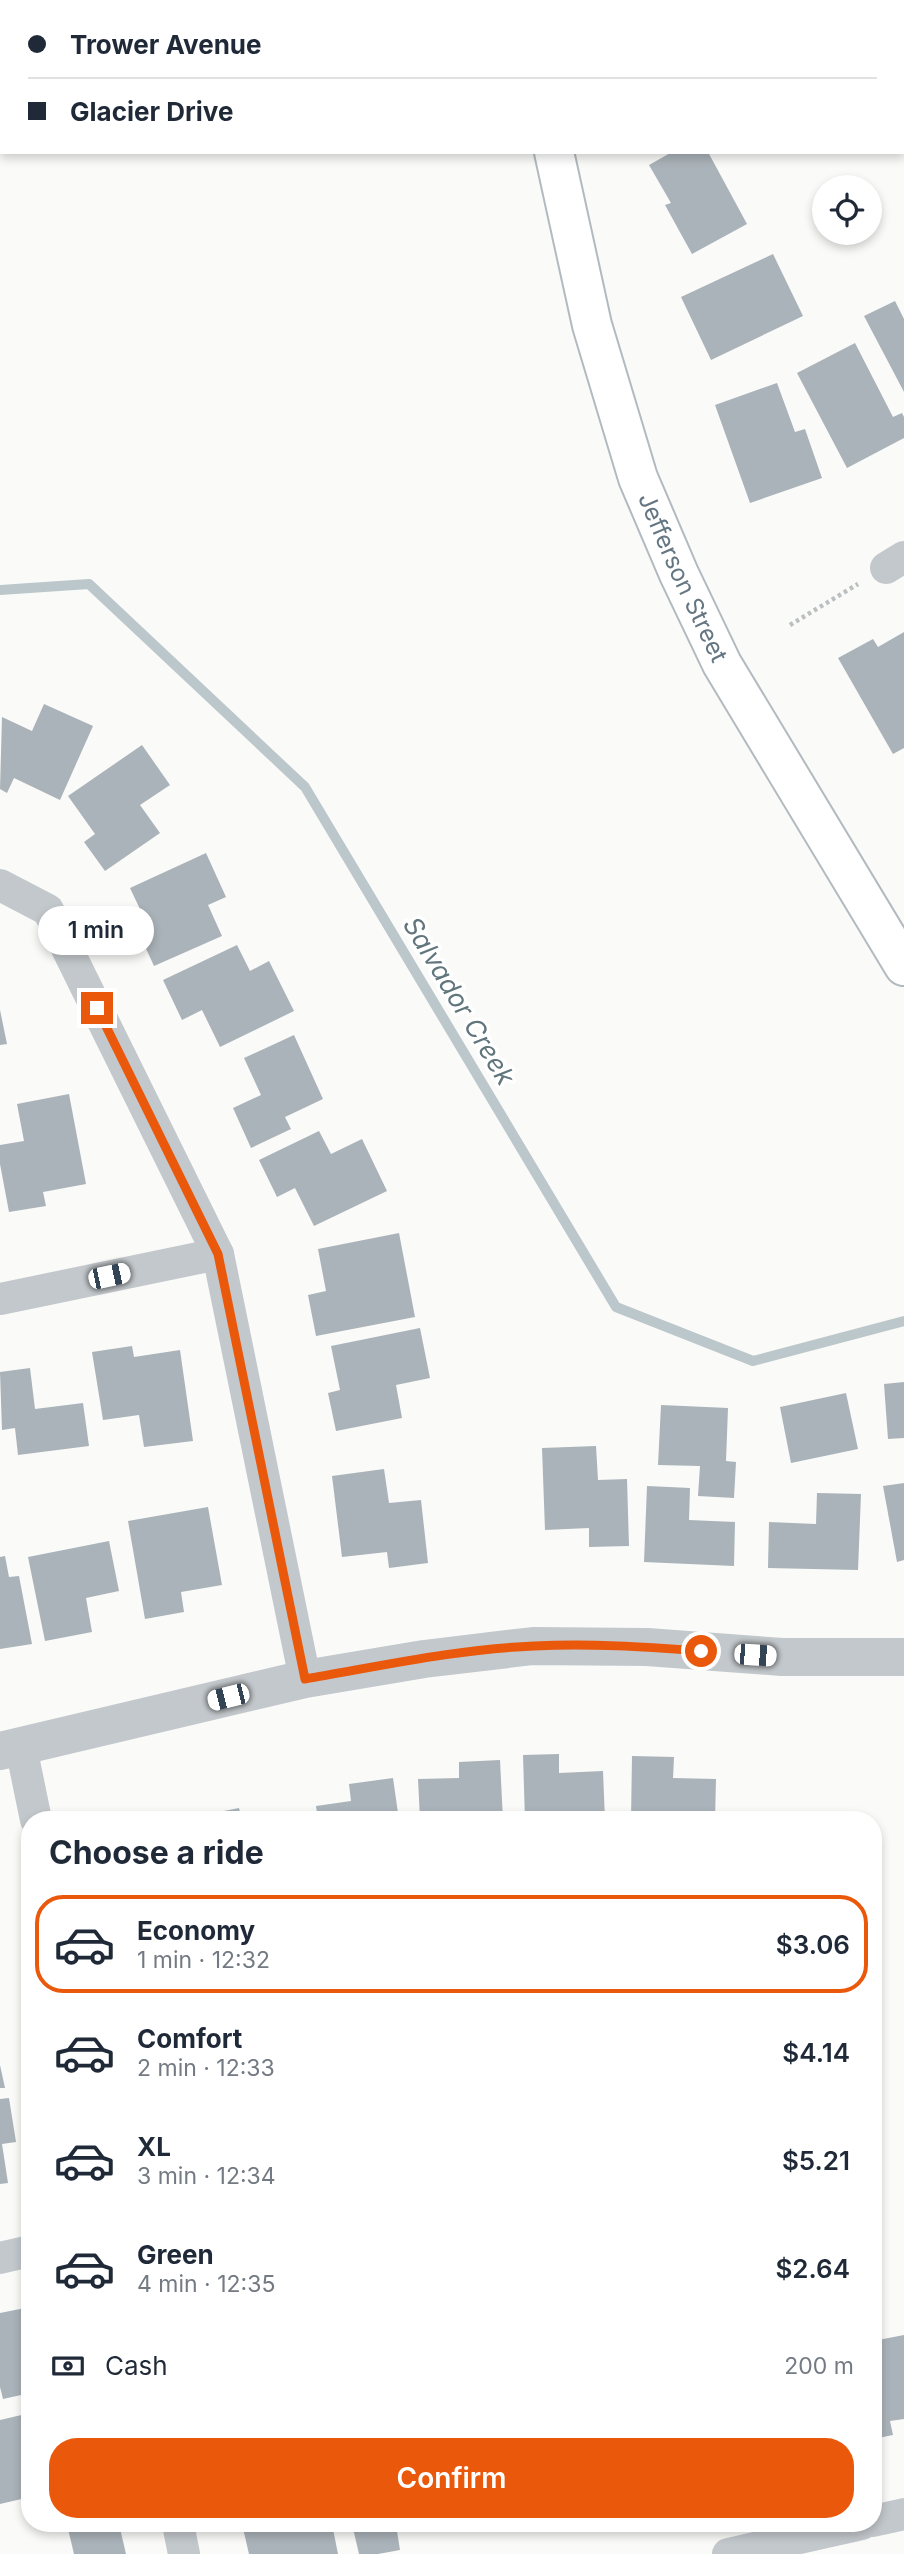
<!DOCTYPE html>
<html lang="en">
<head>
<meta charset="utf-8">
<style>
  :root { --surface:#fff; --page:#f6f6f7; --text:#1f2937; --muted:#747a83; --line:#e0e1e3; --accent:#ea580c }
  body { margin:0; font-family:Inter,sans-serif; background:var(--page); color:var(--text); height:100vh; display:flex; flex-direction:column; font-size:26px; white-space:nowrap }
  * { box-sizing:border-box; margin:0 }
  p { font-size:23px; color:var(--muted) }
  .icon { flex:none; width:38px; height:38px; fill:none; stroke:currentColor; stroke-width:2; stroke-linecap:round; stroke-linejoin:round }
  .map { position:relative; flex:1; overflow:hidden }
  .sheet { position:absolute; left:21px; top:1811px; width:861px; height:721px; display:flex; flex-direction:column; background:var(--surface); border-radius:28px; box-shadow:0 4px 10px #0003 }
  .sheet>* { flex:none }
  .top-card { position:absolute; left:0px; top:0px; width:905px; height:154px; box-shadow:0 4px 10px #0003; display:grid; align-content:center; height:154px; padding:0 28px; background:var(--surface) }
  .tools { position:absolute; left:812px; top:175px; display:grid; gap:14px }
  .tools a { display:grid; place-items:center; width:70px; height:70px; border-radius:50%; background:var(--surface); box-shadow:0 4px 10px #0003; font-size:35px }
  .end { position:absolute; width:32px; height:32px; margin:-16px; border:9px solid #ea580c; background:#fff; box-shadow:0 0 0 4px #fff }
  .from { border-radius:50% }
  .bubble { position:absolute; height:49px; border-radius:24px; background:var(--surface); box-shadow:0 4px 10px #0003; font-size:23px; font-weight:600; line-height:49px; text-align:center }
  .car { position:absolute; width:21px; height:42px; margin:-21px -10px; border-radius:9px; box-shadow:0 0 5px 2px #0007; background:linear-gradient(#fff 24%,#345 0 40%,#fff 0 76%,#345 0 86%,#fff 0) }
  .top-card b { display:flex; align-items:center; gap:24px; height:66px; font-size:26px }
  .top-card b+b { border-top:2px solid var(--line) }
  .top-card i { width:18px; height:18px; background:var(--text) }
  ul { padding:0; list-style:none }
  li { display:flex; align-items:center; gap:21px; height:98px; margin:0 14px 10px; padding:0 14px; border:4px solid transparent; border-radius:28px }
  li div { flex:1 }
  li b { display:block; font-size:26px }
  li em { font-style:normal; font-weight:600 }
  li.on { border-color:var(--accent) }
  li>.icon { width:63px; height:63px; stroke-width:1.5 }
  h2 { padding:0 28px; font-size:32px; line-height:84px }
  .pay { display:flex; align-items:center; gap:18px; height:77px; padding:0 28px; font-size:26px }
  .pay p { margin-inline-start:auto }
  .primary-button { display:flex; gap:14px; margin-top:auto; padding:14px 28px }
  .primary-button a { flex:1; height:80px; border-radius:28px; background:var(--accent); color:#fff; font-size:28px; font-weight:600; line-height:80px; text-align:center }
  .map>svg:first-child { display:block }
</style>
</head>
<body>
<div class="map">
<svg width="904" height="2554" viewBox="0 0 904 2554">
  <rect width="100%" height="100%" fill="#fafaf8"/>
  <g fill="none" stroke-linecap="round" stroke-linejoin="round">
    <path stroke="#bbc7cb" stroke-width="10" d="M0,590l89,-6 216,203 311,520 137,54 151,-40"/>
  </g>
  <g fill="#aab3b9">
    <path d="M672,152h36l39,72 -55,30 -27,-49 6,-2 -22,-38z"/>
    <path d="M773,254l30,62 -92,44 -30,-63z"/>
    <path d="M895,301l9,18v73l-40,-76z"/>
    <path d="M855,343l38,74 9,-4 2,4v21l-57,30 -50,-95z"/>
    <path d="M777,383l18,49 10,-3 17,49 -72,25 -35,-98z"/>
    <path d="M904,632v116l-11,6 -55,-96 35,-19 5,8z"/>
    <path d="M44,704l49,22 -33,74 -46,-22 -7,15 -7,-4 2,-72 30,14z"/>
    <path d="M142,745l28,40 -30,20 20,28 -55,38 -21,-29 11,-8 -27,-38z"/>
    <path d="M206,853l20,44 -18,8 14,31 -68,30 -17,-37 10,-5 -17,-36z"/>
    <path d="M237,945l13,26 19,-10 25,50 -74,36 -18,-37 -20,10 -19,-40z"/>
    <path d="M0,1010l7,34 -7,1z"/>
    <path d="M294,1035l29,64 -38,18 6,12 -40,19 -18,-40 28,-13 -17,-37z"/>
    <path d="M69,1094l17,90 -43,8 3,14 -37,6 -9,-48v-19l24,-4 -7,-37z"/>
    <path d="M319,1131l12,23 31,-15 25,52 -73,35 -19,-38 -18,9 -18,-37z"/>
    <path d="M399,1233l16,84 -99,19 -8,-41 18,-4 -8,-42z"/>
    <path d="M420,1328l10,50 -34,7 6,33 -66,13 -8,-38 12,-3 -9,-44z"/>
    <path d="M132,1346l2,11 46,-7 13,91 -49,6 -5,-32 -36,5 -11,-68z"/>
    <path d="M30,1368l5,41 48,-6 6,43 -71,9 -3,-27 -13,2 -2,-58z"/>
    <path d="M904,1382v56l-16,1 -4,-55z"/>
    <path d="M846,1393l12,56 -67,14 -11,-56z"/>
    <path d="M661,1405l67,3 -2,53 10,1 -2,36 -36,-2 2,-30 -42,-1z"/>
    <path d="M596,1446l2,34 29,-1 2,67 -40,1v-19l-44,2 -3,-82z"/>
    <path d="M384,1469l5,34 32,-3 7,63 -39,5 -2,-16 -45,5 -10,-81z"/>
    <path d="M904,1483v77l-7,2 -14,-76z"/>
    <path d="M647,1486l43,2 -1,32 46,2 -1,44 -90,-4z"/>
    <path d="M817,1493l44,1 -3,76 -90,-2 1,-46 47,2z"/>
    <path d="M208,1507l14,78 -41,7 3,20 -39,7 -17,-98z"/>
    <path d="M109,1541l10,50 -33,7 6,34 -47,9 -17,-84z"/>
    <path d="M5,1556l4,21 10,-1 13,68 -32,5v-92z"/>
    <path d="M559,1754v19l44,-2 2,49h-80l-2,-65z"/>
    <path d="M632,1756l42,1 -1,21 43,1 -1,41h-84z"/>
    <path d="M500,1760l3,60h-83l-2,-41 41,-1v-16z"/>
    <path d="M393,1778l6,42h-81l-2,-14 35,-5 -2,-17z"/>
    <path d="M239,1808l3,12h-43l-1,-4z"/>
    <path d="M0,2065l5,23h-5z"/>
    <path d="M9,2098l7,44 -14,2 6,39 -8,1v-85z"/>
    <path d="M30,2307v86l-27,6 -3,-12v-74z"/>
    <path d="M904,2335v84l-14,2 3,14 -20,4v-98z"/>
    <path d="M30,2413v84l-30,7v-84z"/>
    <path d="M89,2524h30l7,30h-52l-6,-25z"/>
    <path d="M242,2524h90l6,30h-89z"/>
    <path d="M352,2524h77v1l-32,6 3,19 -22,4h-19z"/>
  </g>
  <g fill="none" stroke-linecap="round" stroke-linejoin="round">
    <g stroke="#b3babf" stroke-width="42">
      <g id="secondary">
        <path d="M527,0v2"/>
        <path id="s1" d="M554,152l38,173 46,153 41,96 43,90 182,302"/>
      </g>
    </g>
    <path stroke="#bbbfc2" stroke-width="4.5" stroke-dasharray="3.5 3.5" stroke-linecap="butt" d="M790,625l68,-41"/>
    <g stroke="#c3c8cc" stroke-width="32">
      <path d="M886,568l18,-11"/>
      <path d="M0,885l48,25 170,344 87,425"/>
      <path d="M0,1299l218,-45"/>
      <path d="M21,1747l15,73"/>
      <path d="M0,2258l30,-7"/>
      <path d="M873,2521l31,-7"/>
      <path d="M178,2524l6,30"/>
      <path d="M728,2554l134,-30"/>
    </g>
    <path stroke="#c3c8cc" stroke-width="38" d="M0,1751l305,-72 119,-20 109,-13 114,1 135,10h122"/>
    <use href="#secondary" stroke="#fff" stroke-width="38"/>
  </g>
  <g fill="none" stroke-linecap="round" stroke-linejoin="round">
    <path stroke="#ea580c" stroke-width="9" d="M97,1008l121,246 87,425c76,-13 153,-30 229,-33 56,-3 112,1 167,5"/>
  </g>
  <g text-anchor="middle" stroke-width="7" stroke-linejoin="round" paint-order="stroke">
    <g font-size="24" fill="#657683" stroke="#fff">
      <text dy="8" stroke="none"><textPath href="#s1" startOffset="446">Jefferson Street</textPath></text>
    </g>
    <g font-size="26" font-style="italic" fill="#60757c" stroke="#fff">
      <text transform="translate(459 1001) rotate(59)" y="9">Salvador Creek</text>
    </g>
  </g>
</svg>
<div class="tools">
<a><svg class="icon" aria-label="locate" viewBox="0 0 24 24"><circle cx="12" cy="12" r="6"/><path d="M12 2v4M12 18v4M2 12h4M18 12h4"/></svg></a>
</div>
<i class="end from" style="left:701px;top:1651px"></i>
<i class="end" style="left:97px;top:1008px"></i>
<div class="bubble" style="left:38px;top:906px;width:116px">1 min</div>
<i class="car" style="left:109px;top:1276px;rotate:78deg"></i>
<i class="car" style="left:755px;top:1655px;rotate:94deg"></i>
<i class="car" style="left:228px;top:1697px;rotate:256deg"></i>
<div class="top-card">
<b><i class="from"></i>Trower Avenue</b>
<b><i></i>Glacier Drive</b>
</div>
<section class="sheet">
<h2>Choose a ride</h2>
<ul>
<li class="on"><svg class="icon" aria-label="car" viewBox="0 0 24 24"><path d="M5 17H2v-5l4-1 3-4h7l3 4 3 1v5h-3M9 17h6M6 11h13"/><circle cx="7" cy="17" r="2"/><circle cx="17" cy="17" r="2"/></svg><div><b>Economy</b><p>1 min · 12:32</p></div><em>$3.06</em></li>
<li><svg class="icon" aria-label="car" viewBox="0 0 24 24"><path d="M5 17H2v-5l4-1 3-4h7l3 4 3 1v5h-3M9 17h6M6 11h13"/><circle cx="7" cy="17" r="2"/><circle cx="17" cy="17" r="2"/></svg><div><b>Comfort</b><p>2 min · 12:33</p></div><em>$4.14</em></li>
<li><svg class="icon" aria-label="car" viewBox="0 0 24 24"><path d="M5 17H2v-5l4-1 3-4h7l3 4 3 1v5h-3M9 17h6M6 11h13"/><circle cx="7" cy="17" r="2"/><circle cx="17" cy="17" r="2"/></svg><div><b>XL</b><p>3 min · 12:34</p></div><em>$5.21</em></li>
<li><svg class="icon" aria-label="car" viewBox="0 0 24 24"><path d="M5 17H2v-5l4-1 3-4h7l3 4 3 1v5h-3M9 17h6M6 11h13"/><circle cx="7" cy="17" r="2"/><circle cx="17" cy="17" r="2"/></svg><div><b>Green</b><p>4 min · 12:35</p></div><em>$2.64</em></li>
</ul>
<div class="pay"><svg class="icon" aria-label="cash" viewBox="0 0 24 24"><path d="M3 7h18v10H3z"/><circle cx="12" cy="12" r="2"/></svg>Cash<p>200 m</p></div>
<div class="primary-button"><a>Confirm</a></div>
</section>
</div>
</body>
</html>
